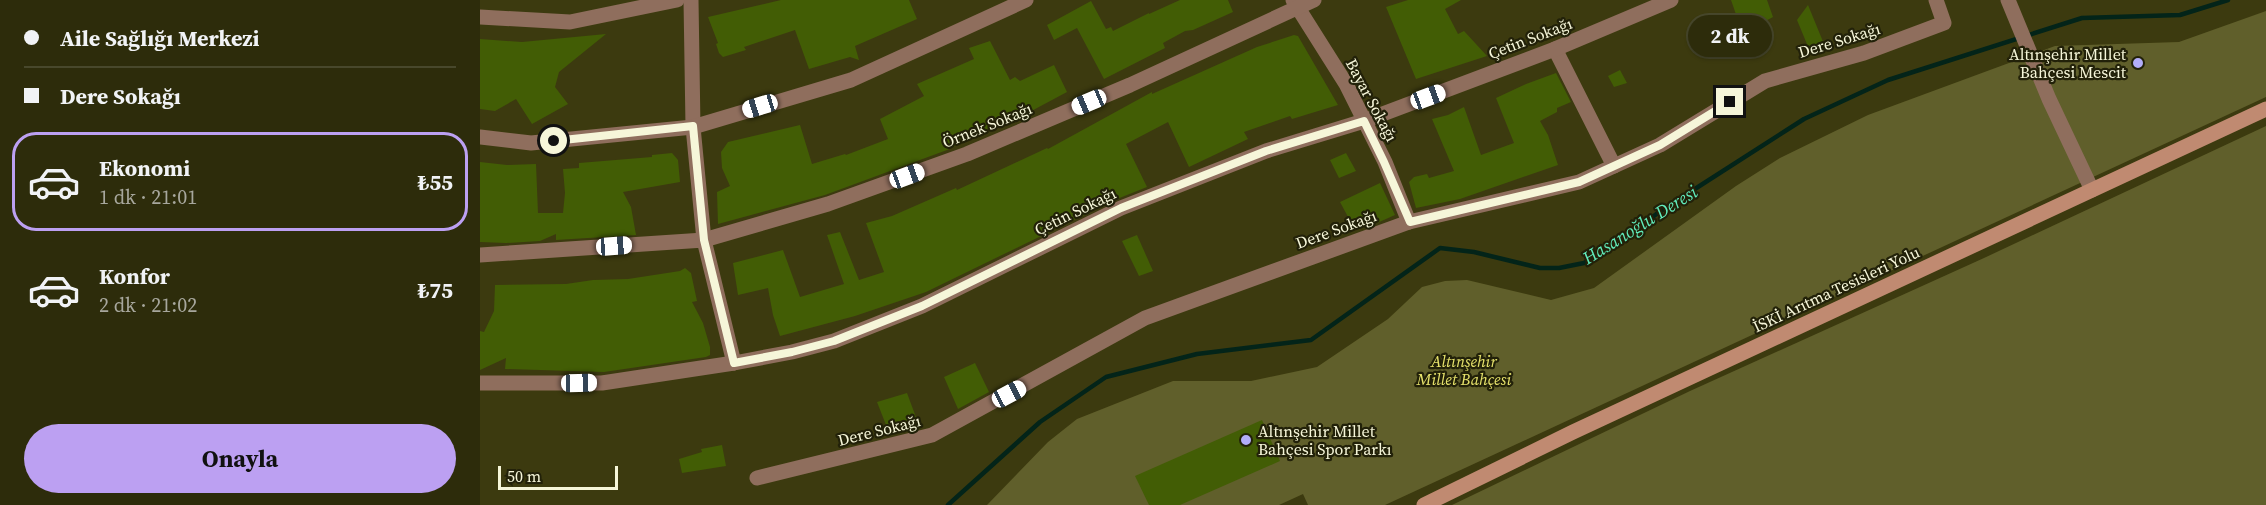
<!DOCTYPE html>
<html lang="tr">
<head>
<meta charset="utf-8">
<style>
  :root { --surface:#2d2c0b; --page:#353414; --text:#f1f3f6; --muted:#a7a79d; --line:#48482c; --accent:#bca0f2 }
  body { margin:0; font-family:"Source Serif 4",serif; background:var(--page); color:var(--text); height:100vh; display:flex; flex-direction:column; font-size:22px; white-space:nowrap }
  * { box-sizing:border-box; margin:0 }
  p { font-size:20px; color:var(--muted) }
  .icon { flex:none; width:33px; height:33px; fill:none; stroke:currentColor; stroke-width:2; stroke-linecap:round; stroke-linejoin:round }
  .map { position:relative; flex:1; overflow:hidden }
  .drawer { display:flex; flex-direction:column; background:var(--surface); width:480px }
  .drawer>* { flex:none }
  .banner { display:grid; align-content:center; height:132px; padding:0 24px; background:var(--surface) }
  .scale { position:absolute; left:18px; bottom:15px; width:120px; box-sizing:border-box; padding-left:6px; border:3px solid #f6f6d9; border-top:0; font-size:16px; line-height:21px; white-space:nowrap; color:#f6f6d9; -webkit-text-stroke:4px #222109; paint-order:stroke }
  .end { position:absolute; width:27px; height:27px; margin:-14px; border:8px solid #f6f6d9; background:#111; box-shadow:0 0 0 3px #111 }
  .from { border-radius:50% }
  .bubble { position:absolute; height:42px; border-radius:21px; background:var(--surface); box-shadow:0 2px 4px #0004,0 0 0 2px var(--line); font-size:20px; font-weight:700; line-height:42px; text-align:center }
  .car { position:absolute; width:18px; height:36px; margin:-18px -9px; border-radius:8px; box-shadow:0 0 4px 2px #0007; background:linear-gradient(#fff 24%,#345 0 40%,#fff 0 76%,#345 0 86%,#fff 0) }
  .banner b { display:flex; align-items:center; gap:21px; height:57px; font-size:22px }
  .banner b+b { border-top:2px solid var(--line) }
  .banner i { width:15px; height:15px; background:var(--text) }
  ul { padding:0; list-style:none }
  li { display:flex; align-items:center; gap:18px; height:99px; margin:0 12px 9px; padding:0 12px; border:3px solid transparent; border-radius:24px }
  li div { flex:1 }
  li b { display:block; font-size:22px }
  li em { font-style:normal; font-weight:700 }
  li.current { border-color:var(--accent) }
  li>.icon { width:54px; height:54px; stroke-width:1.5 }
  .button { display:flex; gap:12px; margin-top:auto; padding:12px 24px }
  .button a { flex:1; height:69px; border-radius:36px; background:var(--accent); color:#111; font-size:24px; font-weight:700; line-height:69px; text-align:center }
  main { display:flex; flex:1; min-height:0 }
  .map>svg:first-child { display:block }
</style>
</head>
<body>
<main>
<section class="drawer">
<div class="banner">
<b><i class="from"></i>Aile Sağlığı Merkezi</b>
<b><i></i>Dere Sokağı</b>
</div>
<ul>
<li class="current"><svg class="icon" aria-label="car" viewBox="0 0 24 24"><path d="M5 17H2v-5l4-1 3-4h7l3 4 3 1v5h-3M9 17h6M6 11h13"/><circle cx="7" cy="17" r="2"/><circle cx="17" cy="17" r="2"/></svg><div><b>Ekonomi</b><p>1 dk · 21:01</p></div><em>₺55</em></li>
<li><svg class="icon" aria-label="car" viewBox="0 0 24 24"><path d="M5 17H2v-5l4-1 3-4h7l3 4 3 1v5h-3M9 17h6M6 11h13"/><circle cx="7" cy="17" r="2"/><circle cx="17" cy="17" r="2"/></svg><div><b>Konfor</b><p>2 dk · 21:02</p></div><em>₺75</em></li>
</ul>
<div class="button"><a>Onayla</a></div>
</section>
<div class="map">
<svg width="1786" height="505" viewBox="0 0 1786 505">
  <rect width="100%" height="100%" fill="#3c3a0f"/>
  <g fill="#605f2b">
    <path d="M1786,11v86l-881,408h-77l-5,-11 -24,11h-292l61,-63 29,-23 96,-38h78l66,-14 71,-48 34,-32 23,-6 22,-1 84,20 43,-12 142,-102 44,-28 88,-43 187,-69 124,-4z"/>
    <path d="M1786,126v379h-814l238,-114 294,-133z"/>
  </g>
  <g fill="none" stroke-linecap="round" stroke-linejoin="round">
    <path stroke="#032419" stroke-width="4.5" d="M468,505l92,-83 66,-45 91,-23 114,-14 129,-92 34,4 66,16h19l25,-5 34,-19 41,-32 145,-93 84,-39 194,-62 98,-3 48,-15"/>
  </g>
  <g fill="#425d05">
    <path d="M301,0h128l8,19 -62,27 4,14 -9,-3 -41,12 -14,-39 -51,17 2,3 -23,7 -4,-4 -3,-9 2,-1 -10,-26z"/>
    <path d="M700,0h48l5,12 -40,18 -8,1 -22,12 2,5 -61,31 -27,-51 -23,12 -7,-15 44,-24 15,28 5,-2 2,4 36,-18v1z"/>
    <path d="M928,0h53l-16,9 13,25 6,-3 23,25 -71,23 -30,-72z"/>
    <path d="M1251,0h36l6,17 -13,7 -2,-5 -18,7z"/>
    <path d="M1328,5l16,39 -15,5 -12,-29z"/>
    <path d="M126,34l-47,38 -4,15 13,17 -36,20 -16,-25 -21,12 -15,-2v-70l42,3z"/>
    <path d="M814,35l4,1 40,69 -46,14 -2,-3 -46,16 4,7 -59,28 -21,-45 -42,22 21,43 -30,12 -191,93 -71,24 -75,20 -7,-21 -5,-27 -30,7 -5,-32 50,-13 17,47 44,-13 -17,-49 13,-3 19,48 25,-8 -18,-49 26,-7 64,-28 1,2 90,-42 1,1 104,-57v2l105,-47z"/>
    <path d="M510,41l20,39 5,-3 5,4 34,-16 13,27 -56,30 -1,-2 -63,30 -122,45 -107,29 -1,-32 13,-6 -8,-18 -1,-16 7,-10 72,-17 12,39 33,-10 1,1 42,-16 -8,-20 44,-23 -7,-12 57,-25 -5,-11z"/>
    <path d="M1140,70l7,13 -13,4 -6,-11z"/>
    <path d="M1076,73l15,29 -14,6v4l-17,9 8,14 10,30 -98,34 -44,9 -7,-26 5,-5 13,-3 2,4 25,-7 -22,-52 16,-4 16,-8 17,48 33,-12 -18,-45 30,-14z"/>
    <path d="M192,153l6,7 2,22 -57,10 8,15 5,28 -80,5v-6l-16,7 -34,2 -26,-1v-80l27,3 29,-1 2,49h25l2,-20 -2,-24 16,-1v-5l73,-6v-2z"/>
    <path d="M866,153l10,18 -17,7 -9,-18z"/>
    <path d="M900,183l15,32 -18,8 -1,-4 -22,9 -14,-26z"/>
    <path d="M657,235l16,36 -14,5 -17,-35z"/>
    <path d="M205,268l6,5 6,28 -5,1 11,21 7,24v8l-4,2 -102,15 -99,-3 1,-11 -26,12v-39l4,1 10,-21 1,-26 71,-1 27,-4 35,-1 52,-8z"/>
    <path d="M495,363l14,29 -31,17 -14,-32z"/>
    <path d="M427,393l10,27 -29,10 -11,-28z"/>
    <path d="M782,420l18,41 -100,44h-31l-14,-29z"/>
    <path d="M242,445l4,21 -44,7 -3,-14 23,-7 -1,-3z"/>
  </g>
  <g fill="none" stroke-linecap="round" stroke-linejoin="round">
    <g stroke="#8f6e5d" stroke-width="15">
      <path d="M211,0l2,127 11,113 30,123"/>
      <path d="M813,0l53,84 39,78 24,60"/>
      <path d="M0,17l90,5 107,-22"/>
      <path d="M1075,49l59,117"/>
      <path d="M0,137l51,6 162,-16 158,-47 175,-80"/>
      <path d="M0,255l224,-15 124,-36 139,-50 163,-69 184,-85"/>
      <path d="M0,383h122l132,-20 58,-11 42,-11 88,-35 199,-98 145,-57 98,-30 191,-72 116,-49"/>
      <path d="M277,478l175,-43 213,-117 264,-96 170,-40 81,-37 105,-64 99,-28 80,-30 -8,-23"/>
    </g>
    <path stroke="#8f6e5d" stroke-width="15" d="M1528,0l41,99 43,91"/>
    <path stroke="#c08a71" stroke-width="15" d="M944,505l149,-73 693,-323"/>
  </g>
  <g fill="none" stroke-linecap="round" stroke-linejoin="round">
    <path stroke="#f6f6d9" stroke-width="8" d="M74,141l139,-15 11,114 30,123 58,-11 42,-11 88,-35 199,-98 145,-57 98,-30 20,41 26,60 169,-40 81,-37 70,-43"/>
  </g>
  <g fill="#b2adf9" stroke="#222109" stroke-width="2">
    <circle cx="1658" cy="63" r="6"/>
    <circle cx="766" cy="440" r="6"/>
  </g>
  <g text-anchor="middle" stroke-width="4.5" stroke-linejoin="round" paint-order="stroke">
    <g font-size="16" fill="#f6f6d9" stroke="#222109">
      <text transform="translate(1050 38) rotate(-21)" y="6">Çetin Sokağı</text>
      <text transform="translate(1359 40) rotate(-17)" y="6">Dere Sokağı</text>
      <text transform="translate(892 100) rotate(62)" y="6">Bayar Sokağı</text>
      <text transform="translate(507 125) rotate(-22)" y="6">Örnek Sokağı</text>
      <text transform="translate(595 211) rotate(-26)" y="6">Çetin Sokağı</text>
      <text transform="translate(856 229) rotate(-20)" y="6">Dere Sokağı</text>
      <text transform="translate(1356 289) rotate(-25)" y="6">İSKİ Arıtma Tesisleri Yolu</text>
      <text transform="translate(399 430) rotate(-14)" y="6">Dere Sokağı</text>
    </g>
    <g font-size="16" fill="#f6f6d9" stroke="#222109" text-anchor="end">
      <text x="1646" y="60">Altınşehir Millet<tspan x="1646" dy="18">Bahçesi Mescit</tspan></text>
      <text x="778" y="437" text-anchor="start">Altınşehir Millet<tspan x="778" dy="18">Bahçesi Spor Parkı</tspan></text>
    </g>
    <g font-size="16" font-style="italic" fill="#e7e36c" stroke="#222109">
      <text x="984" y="367">Altınşehir<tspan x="984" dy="18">Millet Bahçesi</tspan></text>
    </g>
    <g font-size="18" font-style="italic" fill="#62edbd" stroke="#222109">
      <text transform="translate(1160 225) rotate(-32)" y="6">Hasanoğlu Deresi</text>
    </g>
  </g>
</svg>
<div class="scale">50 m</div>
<i class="end from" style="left:74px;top:141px"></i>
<i class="end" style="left:1250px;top:102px"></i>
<div class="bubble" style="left:1208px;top:15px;width:84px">2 dk</div>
<i class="car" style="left:948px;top:97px;rotate:70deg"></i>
<i class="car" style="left:609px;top:102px;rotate:247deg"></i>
<i class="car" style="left:280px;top:106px;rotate:253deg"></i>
<i class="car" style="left:427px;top:176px;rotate:70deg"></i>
<i class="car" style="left:134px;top:246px;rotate:86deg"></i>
<i class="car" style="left:99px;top:383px;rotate:89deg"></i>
<i class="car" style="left:529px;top:394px;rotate:62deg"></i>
</div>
</main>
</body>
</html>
